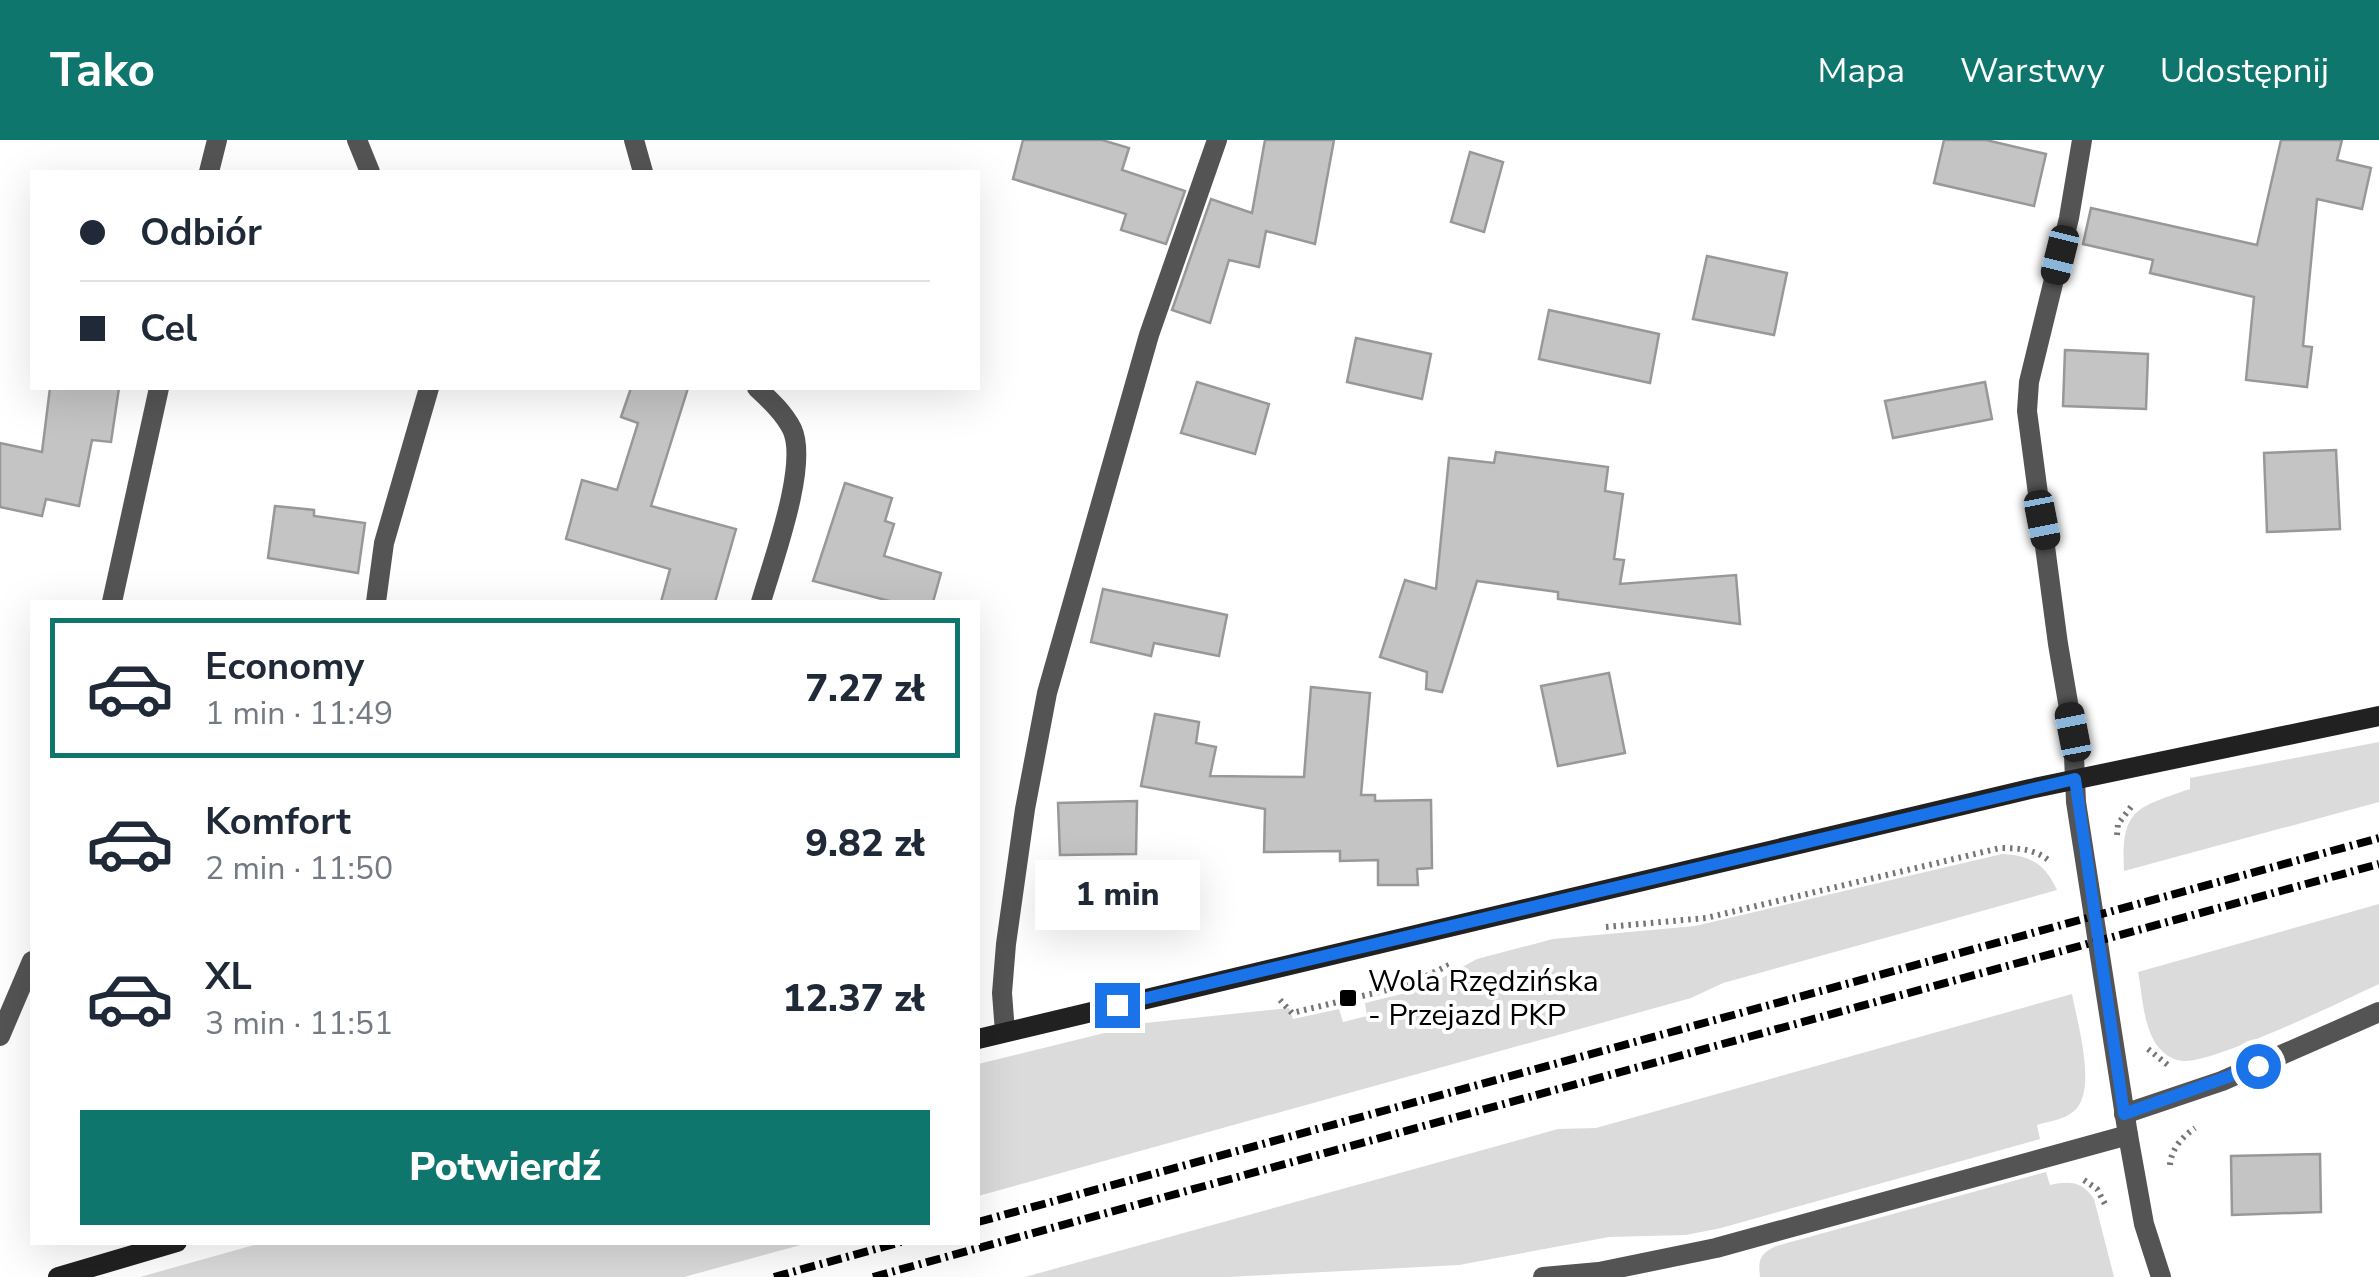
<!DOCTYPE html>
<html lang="pl">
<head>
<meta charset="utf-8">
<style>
  :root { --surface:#fff; --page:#f2f2f3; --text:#1f2937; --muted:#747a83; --line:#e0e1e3; --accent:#0f766e }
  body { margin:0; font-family:"Nunito Sans",sans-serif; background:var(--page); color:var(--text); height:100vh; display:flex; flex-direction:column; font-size:38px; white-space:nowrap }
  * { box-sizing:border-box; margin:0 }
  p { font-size:32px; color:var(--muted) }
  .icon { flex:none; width:55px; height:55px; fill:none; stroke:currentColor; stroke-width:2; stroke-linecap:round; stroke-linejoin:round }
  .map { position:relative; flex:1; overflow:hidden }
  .details { position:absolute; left:30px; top:460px; width:950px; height:645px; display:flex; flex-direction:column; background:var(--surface); border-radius:0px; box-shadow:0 10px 40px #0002 }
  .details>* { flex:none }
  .banner { position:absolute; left:30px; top:30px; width:950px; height:220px; border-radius:0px; box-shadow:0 10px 40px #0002; display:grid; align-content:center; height:220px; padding:0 50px; background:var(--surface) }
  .end { position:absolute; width:45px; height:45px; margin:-22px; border:12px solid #1a73e8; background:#fff; box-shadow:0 0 0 5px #fff }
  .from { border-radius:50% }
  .bubble { position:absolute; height:70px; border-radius:0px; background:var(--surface); box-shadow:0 10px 40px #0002; font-size:32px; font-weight:800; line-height:70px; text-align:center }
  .car { position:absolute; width:30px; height:60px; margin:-30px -15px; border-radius:12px; box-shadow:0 0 8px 2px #0007; background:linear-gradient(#222 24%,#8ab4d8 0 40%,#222 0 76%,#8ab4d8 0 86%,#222 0) }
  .banner b { display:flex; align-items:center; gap:35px; height:95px; font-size:38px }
  .banner b+b { border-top:2px solid var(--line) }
  .banner i { width:25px; height:25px; background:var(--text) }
  ul { padding:18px 0 0; list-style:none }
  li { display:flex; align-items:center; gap:30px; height:140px; margin:0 20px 15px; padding:0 30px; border:5px solid transparent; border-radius:0px }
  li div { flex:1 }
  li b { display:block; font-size:38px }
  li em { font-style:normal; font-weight:800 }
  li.current { border-color:var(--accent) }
  li>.icon { width:90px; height:90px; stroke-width:1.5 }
  .button { display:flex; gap:20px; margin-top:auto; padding:20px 50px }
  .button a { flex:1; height:115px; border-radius:0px; background:var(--accent); color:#fff; font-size:40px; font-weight:800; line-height:115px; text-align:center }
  header { display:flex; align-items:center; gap:60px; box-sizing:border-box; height:140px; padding:0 50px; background:var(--accent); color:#fff }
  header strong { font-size:48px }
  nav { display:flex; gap:55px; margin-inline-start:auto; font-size:35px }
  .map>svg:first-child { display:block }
</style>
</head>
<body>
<header>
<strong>Tako</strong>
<nav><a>Mapa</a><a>Warstwy</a><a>Udostępnij</a></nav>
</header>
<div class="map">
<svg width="2379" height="1137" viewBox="0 0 2379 1137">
  <rect width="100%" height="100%" fill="#fff"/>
  <g fill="#dbdbdb">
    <path d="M2379,602v60l-255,69c-3,-62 11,-63 66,-82v-11z"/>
    <path d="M2002,714c28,1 43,10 55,36l-334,93 -32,15 -713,198v-132l167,-41 144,-15 4,11 46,-10 4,13 24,-6 -2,-13 57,-14 55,-30 76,-20 142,-13z"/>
    <path d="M2379,764v80c-34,16 -165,79 -195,77 -7,0 -16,-4 -21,-9 -20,-18 -20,-55 -25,-80z"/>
    <path d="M2072,854c5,28 26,97 2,117 -10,9 -25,10 -37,14l3,14 -319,89 -35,7 -77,2 -150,28 -231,12h-203l533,-148 38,-1z"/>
    <path d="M2046,1032l4,13c20,-4 32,-4 44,14l20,78h-354c-2,-18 0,-23 16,-31z"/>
    <path d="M261,1103v-1l547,1 -124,34h-544z"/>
  </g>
  <g fill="#c4c4c4" stroke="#989898" stroke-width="2.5">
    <path d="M1023,0h79l27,8 -7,22 63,21 -19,53 -45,-14 5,-16 -113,-35z"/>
    <path d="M1265,0h69l-19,104 -49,-13 -7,36 -30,-7 -19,63 -38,-13 39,-111 41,14z"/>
    <path d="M1944,0h42l60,14 -12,52 -100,-23z"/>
    <path d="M2281,0h61l-5,20 34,8 -9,41 -45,-10 -14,147 9,1 -5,40 -61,-7 8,-83 -104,-24 3,-13 -70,-16 8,-36 166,37z"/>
    <path d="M1470,12l33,10 -19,70 -33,-10z"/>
    <path d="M1707,116l80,17 -13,62 -81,-16z"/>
    <path d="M1549,170l110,24 -9,49 -111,-24z"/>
    <path d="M1356,198l75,16 -9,45 -75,-17z"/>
    <path d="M2065,210l83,4 -2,55 -83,-3z"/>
    <path d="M1197,242l72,22 -14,50 -74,-21z"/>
    <path d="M1985,242l7,37 -99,19 -8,-37z"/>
    <path d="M50,248h69l-8,54 -19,-2 -13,66 -33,-7 -4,17 -42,-9v-64l42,9z"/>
    <path d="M631,248h57l-37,118 85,23 -21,73h-54l9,-33 -104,-30 16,-59 35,10 21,-67 -17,-6z"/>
    <path d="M2336,310l4,79 -73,3 -3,-79z"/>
    <path d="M1496,312l112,15 -3,24 18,3 -9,65 10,1 -4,24 116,-9 4,49 -182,-25v-7l-81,-11 -35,111 -16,-3 1,-17 -47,-15 25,-77 31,9 13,-131 45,5z"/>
    <path d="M845,343l47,15 -7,23 9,3 -10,32 57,17 -8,29h-40l-80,-21z"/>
    <path d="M275,366l39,4v6l51,7 -7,50 -90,-15z"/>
    <path d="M1103,449l124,26 -8,41 -65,-13 -3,13 -60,-14z"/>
    <path d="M1609,533l16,80 -67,13 -17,-80z"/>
    <path d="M1311,547l59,6 -9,102h14v6l56,-1 1,68 -15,1 1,16h-40v-25l-38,1v-10l-76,1 1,-43 -124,-23 14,-72 44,8 -3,21 20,4 -6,29 94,1z"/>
    <path d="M1137,661l-1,53 -76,1 -2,-52z"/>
    <path d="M2320,1014l1,58 -89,3 -1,-59z"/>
  </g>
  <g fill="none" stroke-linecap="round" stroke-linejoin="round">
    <g stroke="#767676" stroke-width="6" stroke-dasharray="2.5 5" stroke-linecap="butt">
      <path d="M2117,695l1,-11 16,-21"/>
      <path d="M1606,787l100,-9 294,-70c20,0 35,1 51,14"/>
      <path d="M1280,860l12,13 116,-28 45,-22"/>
      <path d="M2148,909l21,17"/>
      <path d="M2170,1025c1,-16 13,-29 25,-37"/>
      <path d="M2084,1040l13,9 8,15"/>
    </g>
    <g stroke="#545454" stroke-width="20">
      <path d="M357,0l13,32"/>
      <path d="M634,0l9,32"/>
      <path d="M209,32l8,-32"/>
      <path d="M757,248c13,12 27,25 35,41 17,36 -20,134 -31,173"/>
      <path d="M112,462l47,-214"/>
      <path d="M376,462l8,-59 45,-155"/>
      <path d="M1005,892l-3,-39 4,-49 19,-135 22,-116 102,-358 68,-195"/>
      <path d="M0,896l32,-75"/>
    </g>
    <g stroke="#545454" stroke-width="20">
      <path d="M2082,0l-13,78 -40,164 -2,29 31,233 15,88 3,70 52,333 16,89 17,53"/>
      <path d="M2124,974l98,-33 157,-69"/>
      <path d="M1543,1137l56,-5 117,-24 412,-113"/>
    </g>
    <g stroke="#212121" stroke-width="20">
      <path d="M978,899l1052,-250 349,-73"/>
      <path d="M58,1137l119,-35"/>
    </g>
    <g stroke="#000" stroke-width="8" stroke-dasharray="15 5 2.5 5" stroke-linecap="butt">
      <path d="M978,1082l1401,-384"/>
      <path d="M774,1137l127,-35"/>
      <path d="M873,1137l1506,-413"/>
    </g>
  </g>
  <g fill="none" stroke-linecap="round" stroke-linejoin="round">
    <path stroke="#1a73e8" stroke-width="12" d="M1117,865l958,-226 49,335 134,-48"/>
  </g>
  <rect fill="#000" stroke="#fff" stroke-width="4" x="1338" y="848" width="20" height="20" rx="5"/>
  <g text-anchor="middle" stroke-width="8" stroke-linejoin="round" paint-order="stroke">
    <g font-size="30" fill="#000" stroke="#fff" text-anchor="start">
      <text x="1368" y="851">Wola Rzędzińska<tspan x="1368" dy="34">- Przejazd PKP</tspan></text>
    </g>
  </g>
</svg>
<i class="end from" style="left:2258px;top:926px"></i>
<i class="end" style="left:1117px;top:865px"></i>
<div class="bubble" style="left:1035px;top:720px;width:165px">1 min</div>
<i class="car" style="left:2060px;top:115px;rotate:194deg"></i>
<i class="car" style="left:2042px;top:380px;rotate:169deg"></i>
<i class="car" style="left:2073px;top:592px;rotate:349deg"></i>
<div class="banner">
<b><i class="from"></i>Odbiór</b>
<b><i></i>Cel</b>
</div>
<section class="details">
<ul>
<li class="current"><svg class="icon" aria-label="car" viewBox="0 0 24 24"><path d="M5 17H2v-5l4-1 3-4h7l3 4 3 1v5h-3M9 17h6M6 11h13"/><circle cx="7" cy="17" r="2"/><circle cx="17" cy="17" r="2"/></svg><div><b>Economy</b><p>1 min · 11:49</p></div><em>7.27 zł</em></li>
<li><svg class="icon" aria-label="car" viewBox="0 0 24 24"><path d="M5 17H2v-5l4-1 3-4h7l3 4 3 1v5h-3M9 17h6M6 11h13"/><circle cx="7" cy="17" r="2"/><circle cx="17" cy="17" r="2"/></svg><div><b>Komfort</b><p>2 min · 11:50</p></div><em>9.82 zł</em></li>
<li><svg class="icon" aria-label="car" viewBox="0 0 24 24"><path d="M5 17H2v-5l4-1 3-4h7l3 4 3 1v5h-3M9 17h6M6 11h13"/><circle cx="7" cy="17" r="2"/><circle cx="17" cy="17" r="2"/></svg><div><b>XL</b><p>3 min · 11:51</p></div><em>12.37 zł</em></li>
</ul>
<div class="button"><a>Potwierdź</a></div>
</section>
</div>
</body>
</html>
